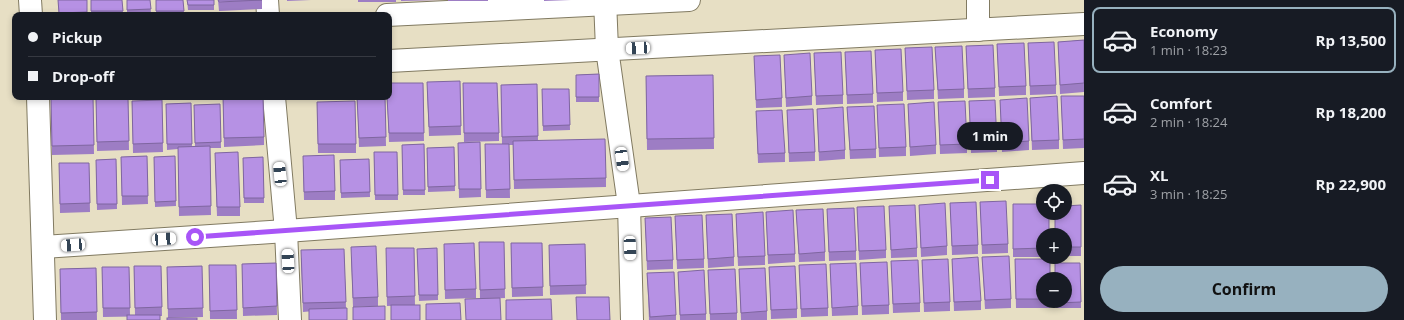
<!DOCTYPE html>
<html lang="en">
<head>
<meta charset="utf-8">
<style>
  :root { --surface:#171b24; --page:#20242c; --text:#f1f3f6; --muted:#9ea1a6; --line:#363941; --accent:#97b1bf }
  body { margin:0; font-family:"Open Sans",sans-serif; background:var(--page); color:var(--text); height:100vh; display:flex; flex-direction:column; font-size:15px; white-space:nowrap }
  * { box-sizing:border-box; margin:0 }
  p { font-size:13px; color:var(--muted) }
  .icon { flex:none; width:22px; height:22px; fill:none; stroke:currentColor; stroke-width:2; stroke-linecap:round; stroke-linejoin:round }
  .map { position:relative; flex:1; overflow:hidden }
  .details { display:flex; flex-direction:column; background:var(--surface); width:320px }
  .details>* { flex:none }
  .top-card { position:absolute; left:12px; top:12px; width:380px; height:88px; border-radius:8px; box-shadow:0 2px 6px #0003; display:grid; align-content:center; height:88px; padding:0 16px; background:var(--surface) }
  .tools { position:absolute; left:1036px; top:184px; display:grid; gap:8px }
  .tools a { display:grid; place-items:center; width:36px; height:36px; border-radius:50%; background:var(--surface); box-shadow:0 2px 6px #0003; font-size:20px }
  .end { position:absolute; width:18px; height:18px; margin:-9px; border:5px solid #a855f7; background:#fff; box-shadow:0 0 0 2px #fff }
  .from { border-radius:50% }
  .bubble { position:absolute; height:28px; border-radius:14px; background:var(--surface); box-shadow:0 2px 6px #0003; font-size:13px; font-weight:700; line-height:28px; text-align:center }
  .car { position:absolute; width:12px; height:24px; margin:-12px -6px; border-radius:5px; box-shadow:0 0 3px 1px #0007; background:linear-gradient(#fff 24%,#345 0 40%,#fff 0 76%,#345 0 86%,#fff 0) }
  .top-card b { display:flex; align-items:center; gap:14px; height:38px; font-size:15px }
  .top-card b+b { border-top:1px solid var(--line) }
  .top-card i { width:10px; height:10px; background:var(--text) }
  ul { padding:7px 0 0; list-style:none }
  li { display:flex; align-items:center; gap:12px; height:66px; margin:0 8px 6px; padding:0 8px; border:2px solid transparent; border-radius:8px }
  li div { flex:1 }
  li b { display:block; font-size:15px }
  li em { font-style:normal; font-weight:700 }
  li.current { border-color:var(--accent) }
  li>.icon { width:36px; height:36px; stroke-width:1.5 }
  .action { display:flex; gap:8px; margin-top:auto; padding:8px 16px }
  .action a { flex:1; height:46px; border-radius:24px; background:var(--accent); color:#111; font-size:16px; font-weight:700; line-height:46px; text-align:center }
  main { display:flex; flex:1; min-height:0 }
  .map>svg:first-child { display:block }
</style>
</head>
<body>
<main>
<div class="map">
<svg width="1084" height="320" viewBox="0 0 1084 320">
  <rect width="100%" height="100%" fill="#e7dfc4"/>
  <g fill="none" stroke-linecap="round" stroke-linejoin="round">
    <g stroke="#817a61" stroke-width="24">
      <g id="street">
        <path d="M30,0l1,15"/>
        <path d="M267,0l1,15"/>
        <path d="M605,0l2,49 22,156 3,115"/>
        <path d="M387,15l302,-15"/>
        <path d="M978,30v-30"/>
        <path d="M389,61l695,-37"/>
        <path d="M38,97l7,223"/>
        <path d="M274,97l12,134 4,89"/>
        <path d="M43,247l243,-16 798,-58"/>
      </g>
    </g>
    <use href="#street" stroke="#fff" stroke-width="22"/>
  </g>
  <g fill="#9d7dc4">
    <path d="M58,0h29v15h-28z"/>
    <path d="M91,0h31l1,15h-32z"/>
    <path d="M127,0h23l1,14 -24,1z"/>
    <path d="M156,0h27l1,15h-28z"/>
    <path d="M187,0h27v10h-26z"/>
    <path d="M218,0h44v9l-43,2z"/>
    <path d="M287,0h24l-24,1z"/>
    <rect x="358" y="0" width="38" height="2"/>
    <path d="M401,0h41l-41,1z"/>
    <rect x="448" y="0" width="40" height="1"/>
    <path d="M544,0h27l-27,1z"/>
    <path d="M1084,40v52l-24,2 -2,-52z"/>
    <path d="M1028,43l28,42v9l-26,1z"/>
    <path d="M997,44l29,42v9l-27,1z"/>
    <path d="M966,46l29,42v9l-27,1z"/>
    <path d="M935,47l29,42v9l-26,1z"/>
    <path d="M905,48l29,42v9l-27,1z"/>
    <path d="M875,50l28,42v9l-26,1z"/>
    <path d="M845,52l28,42v9l-26,1z"/>
    <path d="M814,53l29,42v9l-27,1z"/>
    <path d="M784,55l28,41v9l-26,2z"/>
    <path d="M754,56l28,42v9l-26,1z"/>
    <path d="M599,74v28h-23v-27z"/>
    <path d="M713,75l1,74 -67,1 -1,-74z"/>
    <path d="M460,81l1,54 -32,1 -2,-45z"/>
    <path d="M423,83l1,58 -35,1 -2,-45z"/>
    <path d="M463,83l36,50v8l-35,1z"/>
    <path d="M537,84l1,56 68,38v9l-92,2 -1,-44h-4l1,53h-24l-1,-54h17l-1,-59z"/>
    <path d="M542,89h27l1,41 -27,1z"/>
    <path d="M1061,96h23v52l-21,1z"/>
    <path d="M223,97l41,40v8l-40,2z"/>
    <path d="M357,97h28l1,49 -27,1z"/>
    <path d="M93,98l1,56 -42,1 -1,-56z"/>
    <path d="M1030,98l29,42v9l-27,1z"/>
    <path d="M96,99h32l1,51 -32,1z"/>
    <path d="M162,100l1,52 -30,1 -1,-52z"/>
    <path d="M1000,100l29,41v9l-27,2z"/>
    <path d="M969,101l28,42v9l-26,1z"/>
    <path d="M317,102l39,42v9h-38z"/>
    <path d="M938,102l29,42v9l-27,1z"/>
    <path d="M191,103l1,44h3l-1,-42 26,-1 1,44h-11l1,67 -32,1 -1,-67 -11,1 -1,-46z"/>
    <path d="M908,104l28,41v9l-26,2z"/>
    <path d="M877,105l29,42v9l-27,1z"/>
    <path d="M847,107l29,42v9l-26,1z"/>
    <path d="M817,109l28,41v9l-26,2z"/>
    <path d="M787,110l28,42v9l-26,1z"/>
    <path d="M756,111l29,42v9l-27,1z"/>
    <path d="M480,142l1,55 -22,1 -1,-55z"/>
    <path d="M424,144l1,51h-22l-1,-50z"/>
    <path d="M454,147l1,44 -27,1 -1,-44z"/>
    <path d="M374,152h23l1,48h-23z"/>
    <path d="M147,156l1,48 -26,1 -1,-48z"/>
    <path d="M175,156l1,50 -21,1 -1,-50z"/>
    <path d="M263,157l1,46h-20l-1,-45z"/>
    <path d="M116,159l1,50 -20,1 -1,-50z"/>
    <path d="M369,159l1,38 -29,1 -1,-38z"/>
    <path d="M215,162l25,45v9h-23z"/>
    <path d="M59,163h30l1,49 -30,1z"/>
    <path d="M303,165l32,26v9h-31z"/>
    <path d="M980,202l28,42v9l-26,1z"/>
    <path d="M950,203l28,42v9l-26,1z"/>
    <path d="M1013,204l30,31v22h-30z"/>
    <path d="M919,205l28,41v9l-26,2z"/>
    <path d="M1081,205v51h-16v-21z"/>
    <path d="M889,206l28,42v9l-26,1z"/>
    <path d="M857,207l29,43v8l-27,2z"/>
    <path d="M827,209l29,42v9l-27,1z"/>
    <path d="M796,210l29,42v9l-26,1z"/>
    <path d="M766,212l29,42v8l-27,2z"/>
    <path d="M736,214l29,42v9l-27,1z"/>
    <path d="M706,215l28,42v9l-26,2z"/>
    <path d="M675,216l29,43v9l-27,1z"/>
    <path d="M645,218l28,42v9l-26,1z"/>
    <path d="M479,242h25l1,56 -25,1z"/>
    <path d="M511,243h31l1,53 -31,1z"/>
    <path d="M444,244l32,45v9l-31,1z"/>
    <path d="M585,244l1,50 -36,1 -1,-50z"/>
    <path d="M386,248h28l1,57 -28,1z"/>
    <path d="M437,248l1,52 -19,1 -2,-52z"/>
    <path d="M344,249l2,59 -43,4 -2,-54z"/>
    <path d="M351,256l27,41v9l-25,1z"/>
    <path d="M982,257l29,42v9l-26,1z"/>
    <path d="M952,259l29,42v9l-27,1z"/>
    <path d="M1015,259l28,20v22h7v7h-34z"/>
    <path d="M922,260l28,42v9l-26,1z"/>
    <path d="M891,261l29,42v9l-27,1z"/>
    <path d="M276,263l1,52 -34,1 -1,-52z"/>
    <path d="M860,263l29,42v9l-27,1z"/>
    <path d="M1080,263l1,45h-25l-1,-7z"/>
    <path d="M830,264l28,42v9l-26,1z"/>
    <path d="M209,265h27l1,54h-27z"/>
    <path d="M799,265l29,43v8l-27,1z"/>
    <path d="M134,266h27l1,50 -59,1 -1,-50h27l1,48h5z"/>
    <path d="M202,266l1,51 -35,1 -1,-51z"/>
    <path d="M769,267l28,42v9l-26,1z"/>
    <path d="M96,268l1,52h-36l-1,-51z"/>
    <path d="M739,269l28,42v9h-26z"/>
    <path d="M708,270l29,43v7h-27z"/>
    <path d="M678,272l28,42v6h-26z"/>
    <path d="M647,273l29,42v5h-27z"/>
  </g>
  <g fill="#b691e4" stroke="#7f66a0">
    <path d="M58,0h29v12l-28,1z"/>
    <path d="M91,0h31l1,11h-32z"/>
    <path d="M127,0h23l1,9 -24,1z"/>
    <path d="M156,0h27l1,11h-28z"/>
    <path d="M187,0h27v5h-26z"/>
    <path d="M218,0h44l-43,2z"/>
    <path d="M1084,40v43l-24,2 -2,-43z"/>
    <path d="M1054,42l2,43 -26,1 -2,-43z"/>
    <path d="M1024,43l2,43 -27,1 -2,-43z"/>
    <path d="M993,45l2,43 -27,1 -2,-43z"/>
    <path d="M962,46l2,43 -26,1 -3,-43z"/>
    <path d="M932,47l2,43 -27,1 -2,-43z"/>
    <path d="M901,49l2,43 -26,1 -2,-43z"/>
    <path d="M871,51l2,43 -26,1 -2,-43z"/>
    <path d="M841,52l2,43 -27,1 -2,-43z"/>
    <path d="M810,53l2,43 -26,2 -2,-43z"/>
    <path d="M780,55l2,43 -26,2 -2,-44z"/>
    <path d="M599,74v23h-23v-22z"/>
    <path d="M713,75l1,63 -67,1 -1,-63z"/>
    <path d="M460,81l1,45 -32,1 -2,-45z"/>
    <path d="M389,83h34l1,50h-35l-2,-36h2z"/>
    <path d="M463,83h34l2,50h-35z"/>
    <path d="M537,84l1,52 -36,1 -1,-52z"/>
    <path d="M542,89h27l1,36 -27,1z"/>
    <path d="M1057,96l2,44 -27,1 -2,-43z"/>
    <path d="M1061,96h23v43l-21,1z"/>
    <path d="M223,97h40l1,40 -40,1z"/>
    <path d="M357,97h28l1,40 -27,1z"/>
    <path d="M93,98l1,47 -42,1 -1,-47z"/>
    <path d="M1027,98l2,43 -27,2 -2,-43z"/>
    <path d="M96,99h32l1,42 -32,1z"/>
    <path d="M162,100l1,43 -30,1 -1,-43z"/>
    <path d="M995,100l2,43 -26,1 -2,-43z"/>
    <path d="M355,101l1,43h-38l-1,-42z"/>
    <path d="M965,101l2,43 -27,1 -2,-43z"/>
    <path d="M934,102l2,43 -26,2 -2,-43z"/>
    <path d="M191,103l1,41h-25l-1,-40z"/>
    <path d="M220,104l1,38 -26,1 -1,-38z"/>
    <path d="M904,104l2,43 -27,1 -2,-43z"/>
    <path d="M874,106l2,43 -26,1 -3,-43z"/>
    <path d="M843,107l2,43 -26,2 -2,-43z"/>
    <path d="M813,109l2,43 -26,1 -2,-43z"/>
    <path d="M782,110l3,43 -27,1 -2,-43z"/>
    <path d="M605,139l1,39 -92,2 -1,-39z"/>
    <path d="M480,142l1,47h-22l-1,-46z"/>
    <path d="M424,144l1,46h-22l-1,-45z"/>
    <path d="M485,144h24l1,45 -24,1z"/>
    <path d="M210,146l1,60 -32,1 -1,-60z"/>
    <path d="M454,147l1,39 -27,1 -1,-39z"/>
    <path d="M238,152l2,55h-23l-2,-54z"/>
    <path d="M374,152h23l1,43h-23z"/>
    <path d="M334,155l1,36 -31,1 -1,-36z"/>
    <path d="M147,156l1,40h-26l-1,-39z"/>
    <path d="M175,156l1,45 -21,1 -1,-45z"/>
    <path d="M263,157l1,41h-20l-1,-40z"/>
    <path d="M116,159l1,45h-20l-1,-44z"/>
    <path d="M369,159l1,33 -29,1 -1,-33z"/>
    <path d="M59,163h30l1,40 -30,1z"/>
    <path d="M1006,201l2,43 -26,1 -2,-43z"/>
    <path d="M976,202l2,43 -26,1 -2,-43z"/>
    <path d="M945,203l2,43 -26,2 -2,-43z"/>
    <path d="M1013,204h30v9h6v22h-6v13l-30,1z"/>
    <path d="M915,205l2,43 -26,2 -2,-44z"/>
    <path d="M1081,205v42h-16v-12h-10v-22h10v-7z"/>
    <path d="M884,206l2,44 -27,1 -2,-44z"/>
    <path d="M854,208l2,43 -27,1 -2,-43z"/>
    <path d="M823,209l2,43 -26,2 -3,-44z"/>
    <path d="M793,210l2,44 -27,1 -2,-43z"/>
    <path d="M763,212l2,44 -27,1 -2,-43z"/>
    <path d="M732,214l2,43 -26,2 -2,-44z"/>
    <path d="M702,215l2,44 -27,1 -2,-44z"/>
    <path d="M671,217l2,43 -26,1 -2,-43z"/>
    <path d="M479,242h25l1,47 -25,1z"/>
    <path d="M474,243l2,46 -31,1 -1,-46z"/>
    <path d="M511,243h31l1,44 -31,1z"/>
    <path d="M585,244l1,41 -36,1 -1,-41z"/>
    <path d="M376,246l2,51 -25,1 -2,-51z"/>
    <path d="M386,248h28l1,48 -28,1z"/>
    <path d="M437,248l1,47h-19l-2,-46z"/>
    <path d="M344,249l2,53 -43,1 -2,-53z"/>
    <path d="M1009,256l2,43 -26,1 -3,-43z"/>
    <path d="M978,257l3,44 -27,1 -2,-43z"/>
    <path d="M948,259l2,43 -26,1 -2,-43z"/>
    <path d="M1015,259h35v20h-7v20h-27z"/>
    <path d="M918,260l2,43 -27,1 -2,-43z"/>
    <path d="M887,262l2,43 -27,1 -2,-43z"/>
    <path d="M276,263l1,43 -34,2 -1,-44z"/>
    <path d="M856,263l2,43 -26,2 -2,-44z"/>
    <path d="M1055,263h25l1,39 -25,1v-2h9v-22h-10z"/>
    <path d="M826,264l2,44 -27,1 -2,-44z"/>
    <path d="M209,265h27l1,45 -27,1z"/>
    <path d="M134,266h27l1,41 -27,1z"/>
    <path d="M202,266l1,42 -35,1 -1,-42z"/>
    <path d="M795,266l2,43 -26,1 -2,-43z"/>
    <path d="M102,267h27l1,41h-27z"/>
    <path d="M96,268l1,44 -36,1 -1,-44z"/>
    <path d="M765,268l2,43 -26,2 -2,-44z"/>
    <path d="M735,269l2,44 -27,1 -2,-44z"/>
    <path d="M704,270l2,44 -26,1 -2,-43z"/>
    <path d="M674,272l2,43 -26,2 -3,-44z"/>
    <path d="M576,297h33l1,23h-33z"/>
    <path d="M500,298l1,22h-35l-1,-21z"/>
    <path d="M551,299l1,21h-46v-20z"/>
    <path d="M460,303l1,17h-35v-16z"/>
    <rect x="391" y="305" width="29" height="15"/>
    <path d="M385,306v14h-32v-13z"/>
    <path d="M347,308v12h-38v-11z"/>
    <rect x="127" y="315" width="33" height="5"/>
    <rect x="167" y="318" width="30" height="2"/>
  </g>
  <g fill="none" stroke-linecap="round" stroke-linejoin="round">
    <path stroke="#a855f7" stroke-width="5" d="M195,237l795,-57"/>
  </g>
</svg>
<div class="tools">
<a><svg class="icon" aria-label="locate" viewBox="0 0 24 24"><circle cx="12" cy="12" r="6"/><path d="M12 2v4M12 18v4M2 12h4M18 12h4"/></svg></a>
<a>+</a>
<a>−</a>
</div>
<i class="end from" style="left:195px;top:237px"></i>
<i class="end" style="left:990px;top:180px"></i>
<div class="bubble" style="left:957px;top:122px;width:66px">1 min</div>
<i class="car" style="left:638px;top:48px;rotate:267deg"></i>
<i class="car" style="left:622px;top:159px;rotate:172deg"></i>
<i class="car" style="left:280px;top:174px;rotate:354deg"></i>
<i class="car" style="left:164px;top:239px;rotate:86deg"></i>
<i class="car" style="left:73px;top:245px;rotate:266deg"></i>
<i class="car" style="left:630px;top:248px;rotate:178deg"></i>
<i class="car" style="left:288px;top:261px;rotate:357deg"></i>
<div class="top-card">
<b><i class="from"></i>Pickup</b>
<b><i></i>Drop-off</b>
</div>
</div>
<section class="details">
<ul>
<li class="current"><svg class="icon" aria-label="car" viewBox="0 0 24 24"><path d="M5 17H2v-5l4-1 3-4h7l3 4 3 1v5h-3M9 17h6M6 11h13"/><circle cx="7" cy="17" r="2"/><circle cx="17" cy="17" r="2"/></svg><div><b>Economy</b><p>1 min · 18:23</p></div><em>Rp 13,500</em></li>
<li><svg class="icon" aria-label="car" viewBox="0 0 24 24"><path d="M5 17H2v-5l4-1 3-4h7l3 4 3 1v5h-3M9 17h6M6 11h13"/><circle cx="7" cy="17" r="2"/><circle cx="17" cy="17" r="2"/></svg><div><b>Comfort</b><p>2 min · 18:24</p></div><em>Rp 18,200</em></li>
<li><svg class="icon" aria-label="car" viewBox="0 0 24 24"><path d="M5 17H2v-5l4-1 3-4h7l3 4 3 1v5h-3M9 17h6M6 11h13"/><circle cx="7" cy="17" r="2"/><circle cx="17" cy="17" r="2"/></svg><div><b>XL</b><p>3 min · 18:25</p></div><em>Rp 22,900</em></li>
</ul>
<div class="action"><a>Confirm</a></div>
</section>
</main>
</body>
</html>
